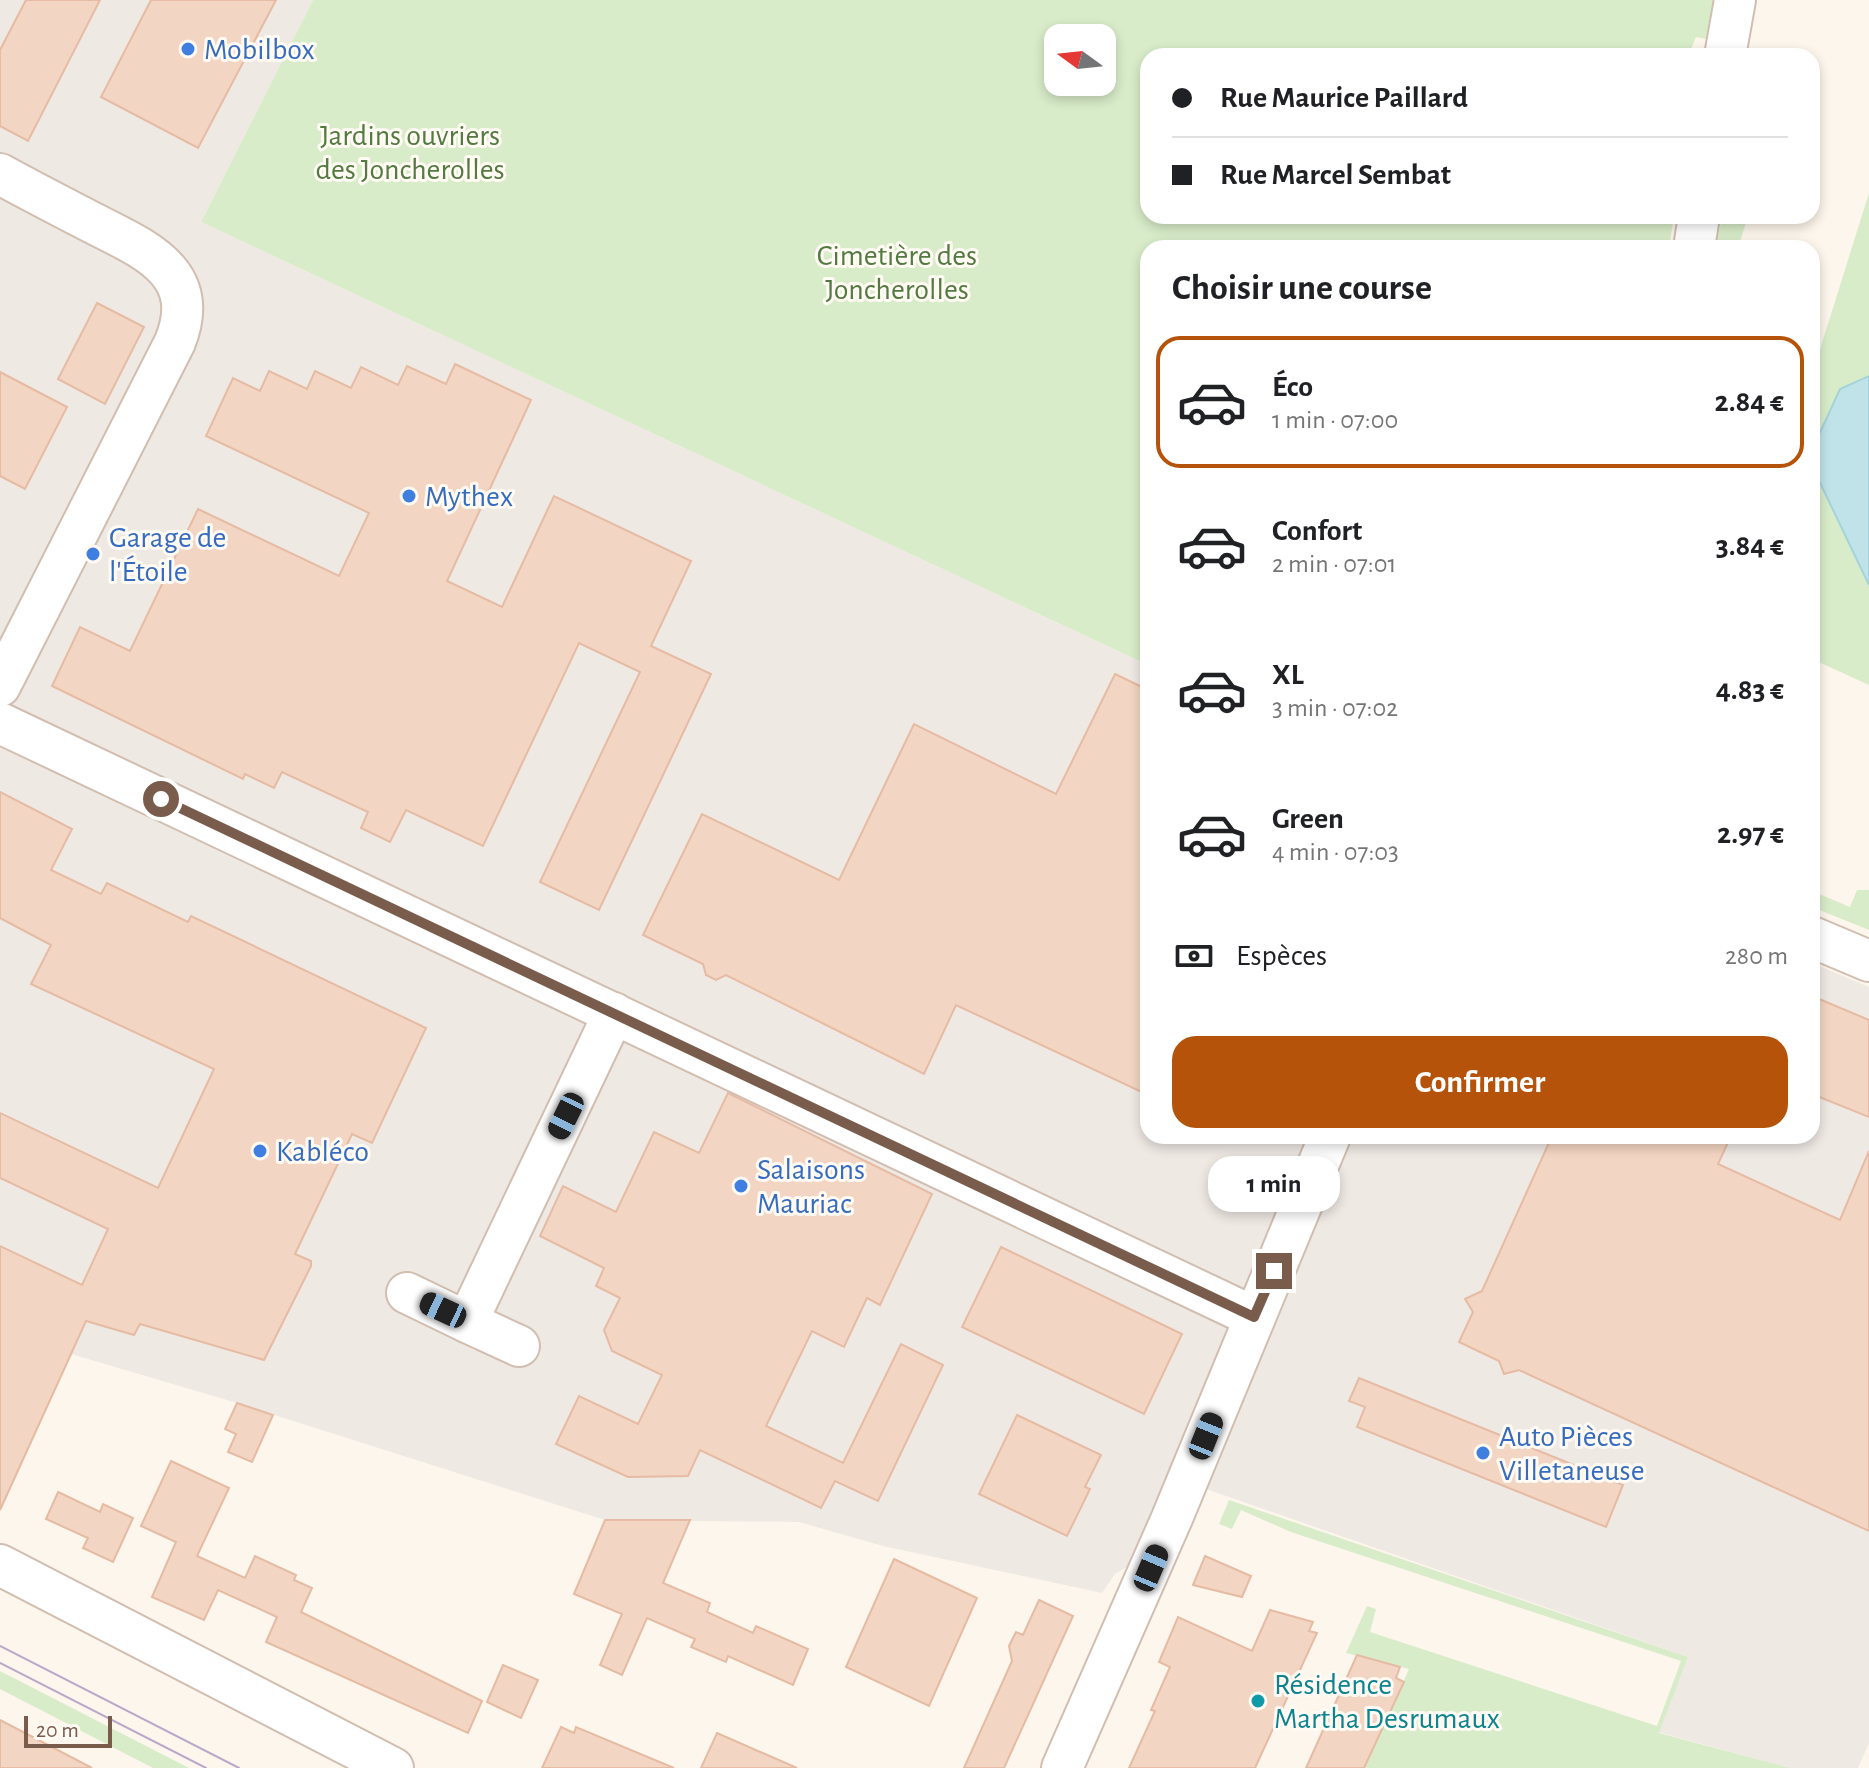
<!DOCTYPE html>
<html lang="fr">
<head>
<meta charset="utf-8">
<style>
  :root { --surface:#fff; --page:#f2f2f2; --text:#202124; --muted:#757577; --line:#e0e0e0; --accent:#b45309 }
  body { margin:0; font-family:"Alegreya Sans",sans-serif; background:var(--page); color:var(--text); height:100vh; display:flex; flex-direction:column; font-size:30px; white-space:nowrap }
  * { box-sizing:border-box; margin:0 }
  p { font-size:26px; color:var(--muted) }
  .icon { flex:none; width:44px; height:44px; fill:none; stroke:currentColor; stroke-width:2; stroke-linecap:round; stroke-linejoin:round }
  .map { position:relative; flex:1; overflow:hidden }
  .sheet { position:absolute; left:1140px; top:240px; width:680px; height:904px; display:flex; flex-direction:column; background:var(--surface); border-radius:24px; box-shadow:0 4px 12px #0003 }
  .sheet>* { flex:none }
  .guide { position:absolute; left:1140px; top:48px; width:680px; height:176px; border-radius:24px; box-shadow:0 4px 12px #0003; display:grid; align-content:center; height:176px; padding:0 32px; background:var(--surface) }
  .needle { width:52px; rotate:285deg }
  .fabs { position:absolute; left:1044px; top:24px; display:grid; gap:16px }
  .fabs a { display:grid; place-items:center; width:72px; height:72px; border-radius:16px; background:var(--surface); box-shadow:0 4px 12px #0003; font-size:40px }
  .scale { position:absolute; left:24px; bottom:20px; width:88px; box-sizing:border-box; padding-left:8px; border:4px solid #7a5c4d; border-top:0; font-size:22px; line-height:28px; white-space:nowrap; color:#7a5c4d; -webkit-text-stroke:6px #fffaf3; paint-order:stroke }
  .end { position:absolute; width:36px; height:36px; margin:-18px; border:10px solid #7a5c4d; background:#fff; box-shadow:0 0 0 4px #fff }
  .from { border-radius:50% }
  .bubble { position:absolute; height:56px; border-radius:24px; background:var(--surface); box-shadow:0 4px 12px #0003; font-size:26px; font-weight:700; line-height:56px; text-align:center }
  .car { position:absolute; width:24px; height:48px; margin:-24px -12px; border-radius:10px; box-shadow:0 0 6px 2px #0007; background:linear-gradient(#222 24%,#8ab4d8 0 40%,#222 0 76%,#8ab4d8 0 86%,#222 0) }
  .guide b { display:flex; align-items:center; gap:28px; height:76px; font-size:30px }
  .guide b+b { border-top:2px solid var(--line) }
  .guide i { width:20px; height:20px; background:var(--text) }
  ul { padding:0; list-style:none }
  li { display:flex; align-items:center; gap:24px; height:132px; margin:0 16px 12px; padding:0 16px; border:4px solid transparent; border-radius:24px }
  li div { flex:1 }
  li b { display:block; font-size:30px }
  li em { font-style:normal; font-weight:700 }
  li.on { border-color:var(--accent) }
  li>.icon { width:72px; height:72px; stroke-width:1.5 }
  h2 { padding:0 32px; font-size:36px; line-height:96px }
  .pay { display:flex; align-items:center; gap:20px; height:88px; padding:0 32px; font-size:30px }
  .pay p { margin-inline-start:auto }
  .cta { display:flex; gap:16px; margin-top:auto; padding:16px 32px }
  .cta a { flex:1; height:92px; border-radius:24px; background:var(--accent); color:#fff; font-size:32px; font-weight:700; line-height:92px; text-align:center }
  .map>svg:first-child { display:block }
</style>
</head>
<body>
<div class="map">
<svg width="1869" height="1768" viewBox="0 0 1869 1768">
  <rect width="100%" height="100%" fill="#fdf6ec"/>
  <path fill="#efe9e4" d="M0,0h313l-112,222 947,443v471h664v-173l57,24v756l-11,25h-68l-132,-36 30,-75 -522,-182 -34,89 -17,10 -13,19 -219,-47 -84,-24 -194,-2 -368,-117 -237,-70z"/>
  <g fill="#d8ecc9" fill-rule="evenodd">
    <path d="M313,0h1400l-7,39 -10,-2 -8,19h-540v160h526l-5,32h-521v417l-947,-443zM1058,38h44v44h-44z"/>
    <path d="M1869,193v492l-57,-26v-284z"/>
    <path d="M1722,216h26l-10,32h-22z"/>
    <path d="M1857,890h12v40l-57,-23v-16l38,16z"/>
    <path d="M1229,1500l459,157 -29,76 131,35h-426l45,-99 -63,-16 21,-47 9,3 -6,23 287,94 24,-65 -390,-129 -50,-22 -9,19 -13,-5z"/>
    <path d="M0,1671l189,97h-36l-153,-79z"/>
  </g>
  <path fill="#bfe3e8" stroke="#a5d3da" stroke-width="2" d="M1869,376v209l-57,-119v-16l28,-61z"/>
  <g fill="#f3d5c3" stroke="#e6bba3" stroke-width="2">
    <path d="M26,0h74l-72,141 -28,-15v-76z"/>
    <path d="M151,0h125l-78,148 -97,-51z"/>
    <path d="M97,303l47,24 -39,77 -47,-25z"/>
    <path d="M455,364l76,36 -84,181 55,26 52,-111 137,65 -40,85 60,28 -112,236 -59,-28 100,-210 -61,-29 -96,203 -77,-36 -16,32 -29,-14 7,-16 -86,-40 -8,16 -29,-14 -2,5 -191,-93 28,-59 50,24 68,-142 141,67 30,-63 -163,-77 27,-58 27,13 9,-20 38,18 8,-18 36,17 10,-21 37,18 9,-19 39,18z"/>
    <path d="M0,372l67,35 -42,82 -25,-13z"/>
    <path d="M1115,674l33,16v405l-192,-90 -32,69 -198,-99 -10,5 -10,-5 -3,-11 -60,-29 59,-121 137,66 75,-156 142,70z"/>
    <path d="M0,792l72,37 -21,41 50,24 6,-11 81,39 3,-6 235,112 -54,115 -20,-9 -57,120 16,7v5l-47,94 -124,-36 -6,11 -48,-14 -86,189v-264l82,39 26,-56 -108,-51v-65l158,75 56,-119 -183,-85 20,-39 -51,-27z"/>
    <path d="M1812,996l57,24v97l-57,-23z"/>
    <path d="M728,1093l204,101 -52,111 -13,-7 -23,49 -32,-16 -46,95 77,37 58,-119 42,21 -65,136 -43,-20 -14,27 -121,-58 -12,26 -60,1 -72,-33 23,-48 59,28 24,-49 -50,-24 -8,-21 16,-32 -24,-12 8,-18 -64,-32 23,-50 53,26 38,-80 45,21z"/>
    <path d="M1552,1136h179l-13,28 122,56 29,-69v380l-350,-161 -15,4 -5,-13 -40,-19 14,-30 -8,-13 17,-8z"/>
    <path d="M1001,1247l181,87 -38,80 -182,-87z"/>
    <path d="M1359,1378l264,107 -17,42 -249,-100 8,-20 -16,-6z"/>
    <path d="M237,1403l36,12 -21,47 -24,-10 8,-18 -11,-5z"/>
    <path d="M1017,1415l84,40 -16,32 5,2 -23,47 -88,-42z"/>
    <path d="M171,1461l58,27 -32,68 48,22 10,-22 41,19 -2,5 18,8 -11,24 181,89 -14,32 -202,-91 11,-25 -59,-27 -14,30 -52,-23 24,-55 -35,-16z"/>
    <path d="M58,1492l42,20 3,-8 30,14 -20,44 -30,-14 5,-10 -42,-19z"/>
    <path d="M605,1520h85l-27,63 47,20 -3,9 46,21 3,-7 52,23 -15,36 -65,-29 -2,6 -35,-15 4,-8 -48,-21 -25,57 -22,-10 22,-51 -48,-20z"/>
    <path d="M1205,1556l46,20 -9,21 -49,-12z"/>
    <path d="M894,1559l83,39 -48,108 -83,-39z"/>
    <path d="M1039,1600l34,16 -69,152h-40l48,-107 -3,-15 7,-14 7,3z"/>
    <path d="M1270,1610l43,12 -4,9 8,2 -62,135h-126l26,-57 -4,-1 19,-43 -11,-5 19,-45 74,34z"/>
    <path d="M1357,1655l43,12 -4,11 8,4 -40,86h-58z"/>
    <path d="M503,1665l35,15 -17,38 -34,-16z"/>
    <path d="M0,1720l92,48h-92z"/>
    <path d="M561,1727l13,6 2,-6 98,41h-132z"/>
    <path d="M717,1733l80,35h-96z"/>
  </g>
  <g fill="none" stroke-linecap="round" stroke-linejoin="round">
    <g stroke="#d1beb0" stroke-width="44">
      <g id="minor">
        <path d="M1725,56l10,-56"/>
        <path d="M0,174c31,17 62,33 93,49 51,26 110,49 82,119l-175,344"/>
        <path d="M1694,248l5,-32"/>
        <path d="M0,723l1254,594"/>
        <path d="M1812,937l57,24"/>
        <path d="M407,1293l60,29 147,-309"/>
        <path d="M467,1322l52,24"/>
        <path d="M0,1565l393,203"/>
        <path d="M1062,1768l110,-250 158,-382"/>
      </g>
    </g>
    <use href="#minor" stroke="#fff" stroke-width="40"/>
    <g stroke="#b9a8c9" stroke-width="2">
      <path d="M0,1646l239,122"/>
      <path d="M0,1663l206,105"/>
    </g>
  </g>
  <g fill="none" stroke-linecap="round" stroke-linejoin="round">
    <path stroke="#7a5c4d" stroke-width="10" d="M161,799l1093,518 20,-46"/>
  </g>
  <g fill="#3f7fe0" stroke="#fffaf3" stroke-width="3">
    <circle cx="188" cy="49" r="8"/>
    <circle cx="409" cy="496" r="8"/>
    <circle cx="93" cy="554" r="8"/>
    <circle cx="260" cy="1151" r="8"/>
    <circle cx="741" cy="1186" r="8"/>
    <circle cx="1483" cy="1453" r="8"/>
  </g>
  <circle fill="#0f9aa8" stroke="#fffaf3" stroke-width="3" cx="1258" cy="1701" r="8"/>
  <g text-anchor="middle" stroke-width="6" stroke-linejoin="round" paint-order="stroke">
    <g font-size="30" fill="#366cbe" stroke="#fffaf3" text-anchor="start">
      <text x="204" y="59">Mobilbox</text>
      <text x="425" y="506">Mythex</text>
      <text x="109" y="547">Garage de<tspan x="109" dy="34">l'Étoile</tspan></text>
      <text x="276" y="1161">Kabléco</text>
      <text x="757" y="1179">Salaisons<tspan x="757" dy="34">Mauriac</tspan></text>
      <text x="1499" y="1446">Auto Pièces<tspan x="1499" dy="34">Villetaneuse</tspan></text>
    </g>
    <g font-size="30" fill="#537a41" stroke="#fffaf3">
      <text x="410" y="145">Jardins ouvriers<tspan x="410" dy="34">des Joncherolles</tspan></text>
      <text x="897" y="265">Cimetière des<tspan x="897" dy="34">Joncherolles</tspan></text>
    </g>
    <g font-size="30" fill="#0d838f" stroke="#fffaf3" text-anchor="start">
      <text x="1274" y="1694">Résidence<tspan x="1274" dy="34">Martha Desrumaux</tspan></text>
    </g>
  </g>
</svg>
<div class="fabs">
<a><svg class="needle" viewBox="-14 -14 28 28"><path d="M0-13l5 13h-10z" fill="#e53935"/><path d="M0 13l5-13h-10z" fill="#757577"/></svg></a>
</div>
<div class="scale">20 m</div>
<i class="end from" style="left:161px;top:799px"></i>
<i class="end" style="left:1274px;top:1271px"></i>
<div class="bubble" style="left:1208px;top:1156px;width:132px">1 min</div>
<i class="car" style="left:566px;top:1116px;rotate:206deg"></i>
<i class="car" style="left:443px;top:1310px;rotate:295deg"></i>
<i class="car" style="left:1206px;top:1436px;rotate:22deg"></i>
<i class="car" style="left:1151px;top:1568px;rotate:23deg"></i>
<div class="guide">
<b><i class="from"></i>Rue Maurice Paillard</b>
<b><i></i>Rue Marcel Sembat</b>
</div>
<section class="sheet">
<h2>Choisir une course</h2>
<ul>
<li class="on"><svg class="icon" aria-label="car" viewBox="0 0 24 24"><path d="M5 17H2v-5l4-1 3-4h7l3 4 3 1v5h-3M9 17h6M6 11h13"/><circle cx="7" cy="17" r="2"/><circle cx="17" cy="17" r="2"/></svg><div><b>Éco</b><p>1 min · 07:00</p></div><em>2.84 €</em></li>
<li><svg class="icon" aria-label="car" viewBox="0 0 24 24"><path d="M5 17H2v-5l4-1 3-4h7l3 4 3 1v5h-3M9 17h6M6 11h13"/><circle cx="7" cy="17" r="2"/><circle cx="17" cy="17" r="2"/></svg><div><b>Confort</b><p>2 min · 07:01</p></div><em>3.84 €</em></li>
<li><svg class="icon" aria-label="car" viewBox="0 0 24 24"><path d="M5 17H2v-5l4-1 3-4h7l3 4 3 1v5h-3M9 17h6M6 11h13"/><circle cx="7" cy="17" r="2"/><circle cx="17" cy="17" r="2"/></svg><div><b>XL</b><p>3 min · 07:02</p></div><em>4.83 €</em></li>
<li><svg class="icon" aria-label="car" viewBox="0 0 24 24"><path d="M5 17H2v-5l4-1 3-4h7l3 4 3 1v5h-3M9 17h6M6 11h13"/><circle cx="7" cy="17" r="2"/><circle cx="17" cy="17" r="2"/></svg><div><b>Green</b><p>4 min · 07:03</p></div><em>2.97 €</em></li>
</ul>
<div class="pay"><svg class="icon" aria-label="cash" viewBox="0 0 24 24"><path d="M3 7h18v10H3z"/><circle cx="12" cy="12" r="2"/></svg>Espèces<p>280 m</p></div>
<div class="cta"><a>Confirmer</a></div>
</section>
</div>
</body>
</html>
